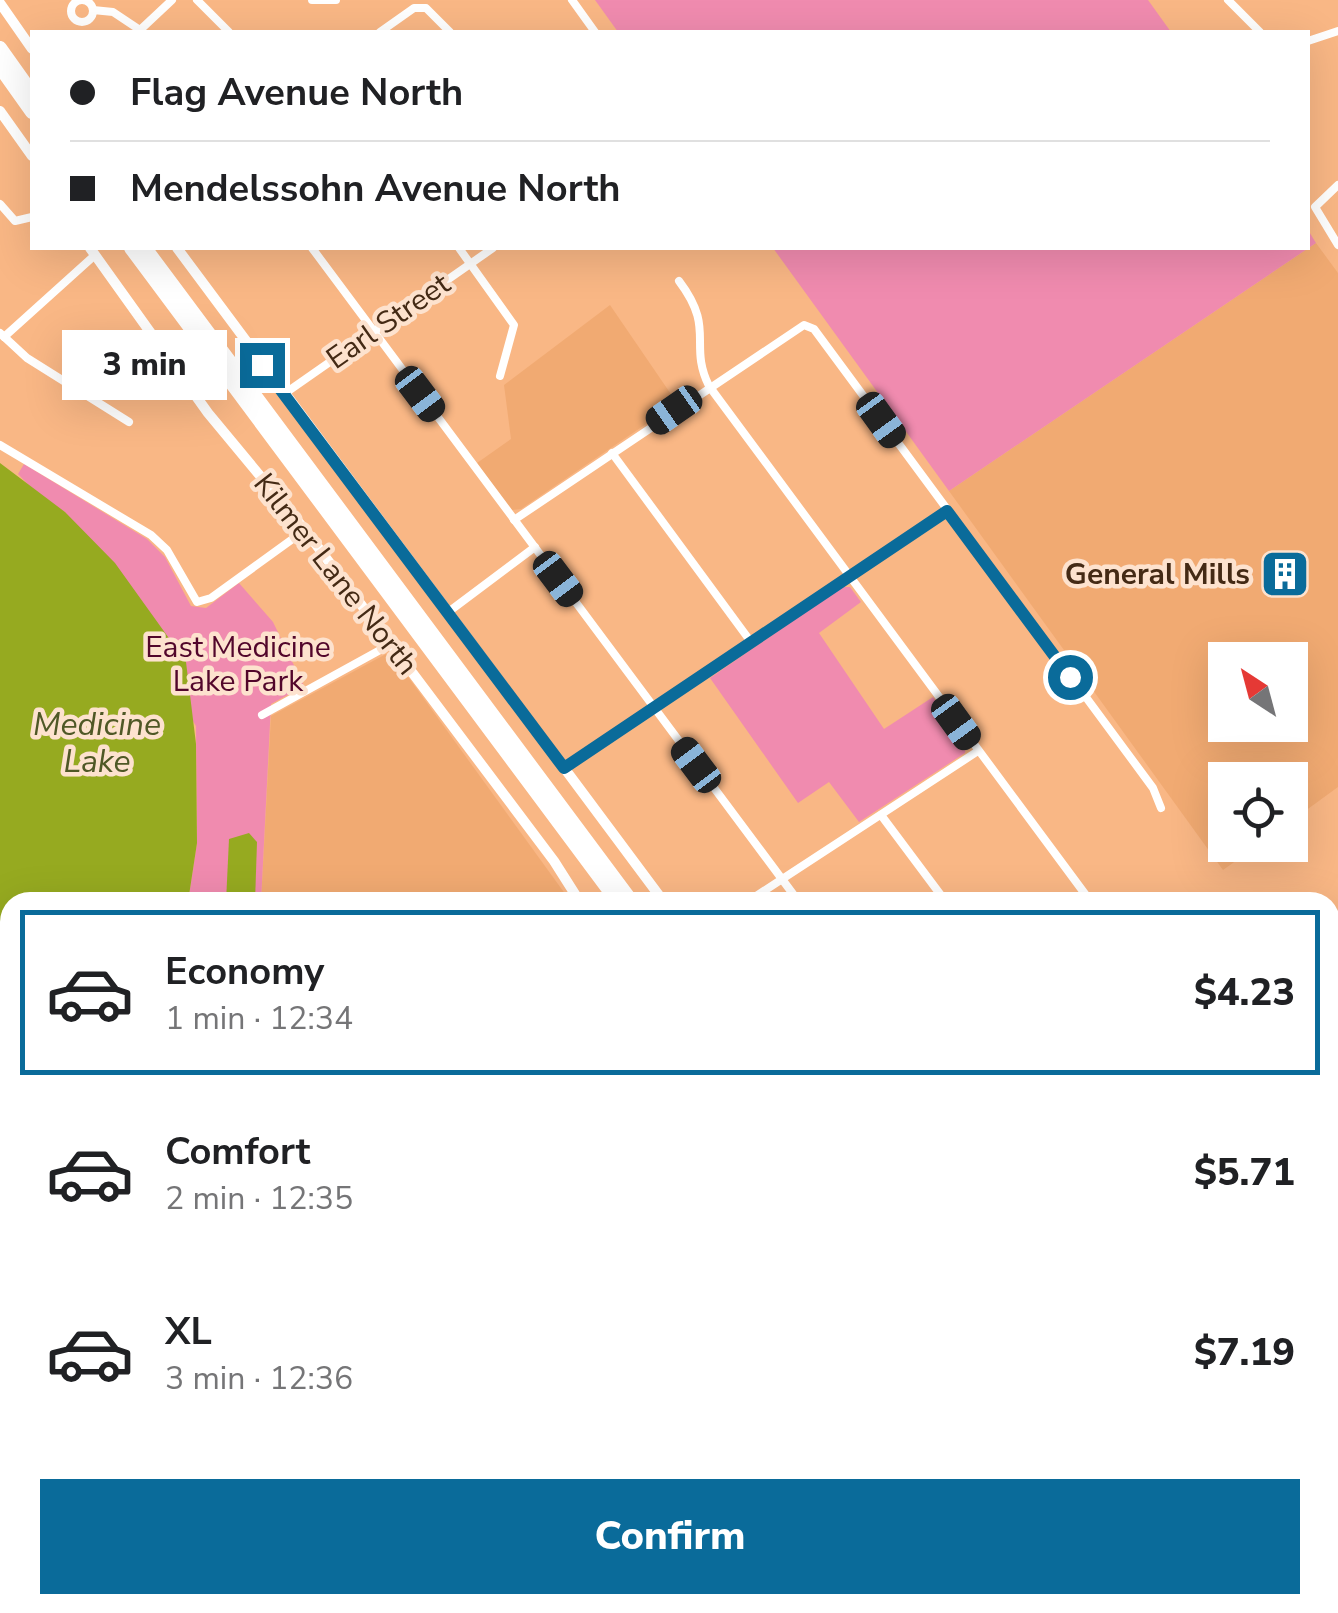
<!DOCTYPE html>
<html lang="en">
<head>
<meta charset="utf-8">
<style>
  :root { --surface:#fff; --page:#f6f6f6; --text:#202124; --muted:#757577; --line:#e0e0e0; --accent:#0a6b9a }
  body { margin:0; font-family:"Nunito Sans",sans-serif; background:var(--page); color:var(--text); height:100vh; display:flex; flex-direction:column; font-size:38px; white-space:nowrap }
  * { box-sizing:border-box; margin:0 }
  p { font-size:32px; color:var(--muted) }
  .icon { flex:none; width:55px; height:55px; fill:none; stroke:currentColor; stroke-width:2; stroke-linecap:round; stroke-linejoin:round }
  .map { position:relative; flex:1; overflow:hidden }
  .panel { position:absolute; left:0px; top:892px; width:1340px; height:722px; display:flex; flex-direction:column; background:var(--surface); border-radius:30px 30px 0 0; box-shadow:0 10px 40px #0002 }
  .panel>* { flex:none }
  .banner { position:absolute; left:30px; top:30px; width:1280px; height:220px; border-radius:0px; box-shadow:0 10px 40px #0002; display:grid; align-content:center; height:220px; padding:0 40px; background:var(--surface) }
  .needle { width:65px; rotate:324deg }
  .fabs { position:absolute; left:1208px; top:642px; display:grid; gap:20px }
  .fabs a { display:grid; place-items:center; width:100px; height:100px; border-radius:0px; background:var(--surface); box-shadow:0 10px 40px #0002; font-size:50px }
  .end { position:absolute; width:45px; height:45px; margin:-22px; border:12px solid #0a6b9a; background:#fff; box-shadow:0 0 0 5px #fff }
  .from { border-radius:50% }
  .bubble { position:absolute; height:70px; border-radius:0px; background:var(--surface); box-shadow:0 10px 40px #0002; font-size:32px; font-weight:800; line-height:70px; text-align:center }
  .car { position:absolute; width:30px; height:60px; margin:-30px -15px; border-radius:12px; box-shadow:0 0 8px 2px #0007; background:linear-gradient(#222 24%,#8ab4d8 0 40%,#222 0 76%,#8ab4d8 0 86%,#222 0) }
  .banner b { display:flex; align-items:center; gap:35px; height:95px; font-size:38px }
  .banner b+b { border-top:2px solid var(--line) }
  .banner i { width:25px; height:25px; background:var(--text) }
  ul { padding:18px 0 0; list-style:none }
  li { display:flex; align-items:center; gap:30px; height:165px; margin:0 20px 15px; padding:0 20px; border:5px solid transparent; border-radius:0px }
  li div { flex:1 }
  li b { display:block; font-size:38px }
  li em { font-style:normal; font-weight:800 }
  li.on { border-color:var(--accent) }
  li>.icon { width:90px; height:90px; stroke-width:1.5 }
  .primary-button { display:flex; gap:20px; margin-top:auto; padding:20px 40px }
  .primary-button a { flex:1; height:115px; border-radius:0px; background:var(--accent); color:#fff; font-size:40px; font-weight:800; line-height:115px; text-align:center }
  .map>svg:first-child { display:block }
</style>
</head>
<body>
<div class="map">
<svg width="1338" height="1613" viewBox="0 0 1338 1613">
  <rect width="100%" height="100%" fill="#f9b785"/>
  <g fill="#f1aa72" fill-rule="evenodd">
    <path d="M1316,243l22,30v514l-48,35v-42h-65v65h33l-35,25 -274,-379zM1225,660h65v65h-65z"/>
    <path d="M610,305l67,98 -156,106 -9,1 -35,-47 34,-24 -7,-54z"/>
    <path d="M386,654l7,2 178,246h-310l10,-186z"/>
    <path d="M1338,1151v205l-8,-2v-194z"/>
    <path d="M1338,1435v178h-138l-5,-8h135v-164z"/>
    <path d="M136,1605h448l6,8h-448z"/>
    <path d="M602,1605h386l-11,8h-369z"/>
  </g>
  <g fill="#f08baf">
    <path d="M595,0h553l23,32h-553z"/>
    <path d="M1308,230l8,13 -367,248 -176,-243h535z"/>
    <path d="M24,464l123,75 18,18 26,49 15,2 33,-25 34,39 31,64 -33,18 -10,198h-73l9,-59 -1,-117 -131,-214 -23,-13 -24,-25z"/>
    <path d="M842,587h8l11,15 -42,31 65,96 49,-32 33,45 -1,11 -106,69 -30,-40 -31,21 -88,-125z"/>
  </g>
  <g fill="#96aa20">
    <path d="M0,463l65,49 50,51 71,99 10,82 1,99 -9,59h-178v521l-10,15z"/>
    <path d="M249,833l8,9 -2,60h-29l3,-63z"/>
  </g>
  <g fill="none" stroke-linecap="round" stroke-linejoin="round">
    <g stroke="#fff" stroke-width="8">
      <path d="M197,0l32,32"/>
      <path d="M312,0h24"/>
      <path d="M572,0l23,32"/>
      <path d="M1228,0l32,32"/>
      <circle cx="82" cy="11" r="11"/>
      <path d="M93,10l20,2 27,18"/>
      <path d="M139,31l33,-31"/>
      <path d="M380,32l34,-24h12l24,24"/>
      <path d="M1308,41l30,-10"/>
      <path d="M1338,185l-23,22 23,38"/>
      <path d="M0,204l15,17 17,-4"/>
      <path d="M312,248l487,654"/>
      <path d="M459,248l55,77 -14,51"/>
      <path d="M679,281c37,49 9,62 30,105l382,516"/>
      <path d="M0,333l27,25 102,64"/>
      <path d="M4,337l91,-82"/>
      <path d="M284,394l209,-146"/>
      <path d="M0,445l151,90 16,15 30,52 14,-4 94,-68"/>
      <path d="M612,453l139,189"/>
      <path d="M514,520l290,-195 10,4 339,459 8,20"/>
      <path d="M447,613l88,-66"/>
      <path d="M262,715l129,-71"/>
      <path d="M563,768l384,-257"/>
      <path d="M881,815l65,87"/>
      <path d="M747,902l231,-151"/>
      <path d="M595,1605l5,8"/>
    </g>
    <g stroke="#fff" stroke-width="10">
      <path d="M0,3l32,46"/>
      <path d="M0,111l32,45"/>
      <path d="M90,248l118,165 97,117 249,331 26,41"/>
      <path d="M177,248l487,654"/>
      <path d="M1330,925h8"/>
      <path d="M1330,1360l8,2"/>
      <path d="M0,1545l10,-16"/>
      <path d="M1102,1605l6,8"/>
      <path d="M1187,1605l5,8"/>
      <path d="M992,1613l11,-8"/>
    </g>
    <g stroke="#fff" stroke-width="14">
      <path d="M0,48l32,45"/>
      <path d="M0,67l32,45"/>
      <path d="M131,248l487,654"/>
      <path d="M145,248l487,654"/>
      <path d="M1137,1605l7,8"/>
      <path d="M1153,1605l6,8"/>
    </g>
    <g stroke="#9a6d4a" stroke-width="2.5" stroke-dasharray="15 8" stroke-linecap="butt">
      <path d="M1330,1045l8,-5"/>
      <path d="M1330,1108l8,2"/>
      <path d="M1330,1438l8,-5"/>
      <path d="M37,1613l12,-8"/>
    </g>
  </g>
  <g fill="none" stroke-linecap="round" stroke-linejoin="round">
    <path stroke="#0a6b9a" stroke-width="12" d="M262,365l302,403 383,-257 123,166"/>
  </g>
  <defs>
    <g id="building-square" transform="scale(2.5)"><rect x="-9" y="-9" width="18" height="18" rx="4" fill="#0a6b9a" stroke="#fde2ce"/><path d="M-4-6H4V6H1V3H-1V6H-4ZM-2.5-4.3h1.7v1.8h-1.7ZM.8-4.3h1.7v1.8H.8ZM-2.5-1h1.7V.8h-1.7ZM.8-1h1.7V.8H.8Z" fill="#fff"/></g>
  </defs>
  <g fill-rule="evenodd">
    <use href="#building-square" x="1285" y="574"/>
  </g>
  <g text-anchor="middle" stroke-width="9" stroke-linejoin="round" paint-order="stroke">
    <g font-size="30" fill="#442a15" stroke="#fde2ce">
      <text transform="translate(388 321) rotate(-35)" y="10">Earl Street</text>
      <text transform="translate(336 574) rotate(52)" y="10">Kilmer Lane North</text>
    </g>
    <g font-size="30" font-weight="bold" fill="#442a15" stroke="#fde2ce" text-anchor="end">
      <text x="1250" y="584">General Mills</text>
    </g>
    <g font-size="30" fill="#52062b" stroke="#fde2ce">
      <text x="238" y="657">East Medicine<tspan x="238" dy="34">Lake Park</tspan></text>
    </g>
    <g font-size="32" font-style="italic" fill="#4f5826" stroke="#fde2ce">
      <text x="97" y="735">Medicine<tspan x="97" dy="37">Lake</tspan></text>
    </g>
  </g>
</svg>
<div class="fabs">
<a><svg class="needle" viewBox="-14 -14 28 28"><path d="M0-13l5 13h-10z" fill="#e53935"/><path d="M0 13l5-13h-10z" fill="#757577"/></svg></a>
<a><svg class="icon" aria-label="locate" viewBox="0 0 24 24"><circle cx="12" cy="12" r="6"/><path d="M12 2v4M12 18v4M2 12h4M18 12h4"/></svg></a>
</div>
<i class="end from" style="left:1070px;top:677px"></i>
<i class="end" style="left:262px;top:365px"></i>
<div class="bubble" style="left:62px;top:330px;width:165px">3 min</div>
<i class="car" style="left:420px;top:394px;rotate:143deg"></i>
<i class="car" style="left:674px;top:410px;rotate:235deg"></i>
<i class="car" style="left:881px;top:420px;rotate:144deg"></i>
<i class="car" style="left:558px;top:579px;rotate:143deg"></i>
<i class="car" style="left:956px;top:722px;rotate:144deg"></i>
<i class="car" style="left:696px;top:765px;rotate:323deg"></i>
<div class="banner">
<b><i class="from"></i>Flag Avenue North</b>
<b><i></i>Mendelssohn Avenue North</b>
</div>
<section class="panel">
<ul>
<li class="on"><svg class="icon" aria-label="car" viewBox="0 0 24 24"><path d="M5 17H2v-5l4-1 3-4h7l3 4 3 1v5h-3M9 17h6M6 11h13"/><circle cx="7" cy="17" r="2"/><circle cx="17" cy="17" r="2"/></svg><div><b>Economy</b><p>1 min · 12:34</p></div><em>$4.23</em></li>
<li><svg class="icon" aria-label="car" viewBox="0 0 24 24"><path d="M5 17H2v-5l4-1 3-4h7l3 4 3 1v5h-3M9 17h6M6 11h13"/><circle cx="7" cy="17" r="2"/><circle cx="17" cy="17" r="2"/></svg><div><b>Comfort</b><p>2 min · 12:35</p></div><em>$5.71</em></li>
<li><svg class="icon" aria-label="car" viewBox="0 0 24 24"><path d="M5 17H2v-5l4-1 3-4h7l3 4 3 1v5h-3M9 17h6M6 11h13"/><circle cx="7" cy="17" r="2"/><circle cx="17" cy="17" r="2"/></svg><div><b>XL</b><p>3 min · 12:36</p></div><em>$7.19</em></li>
</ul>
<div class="primary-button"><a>Confirm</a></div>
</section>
</div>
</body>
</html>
